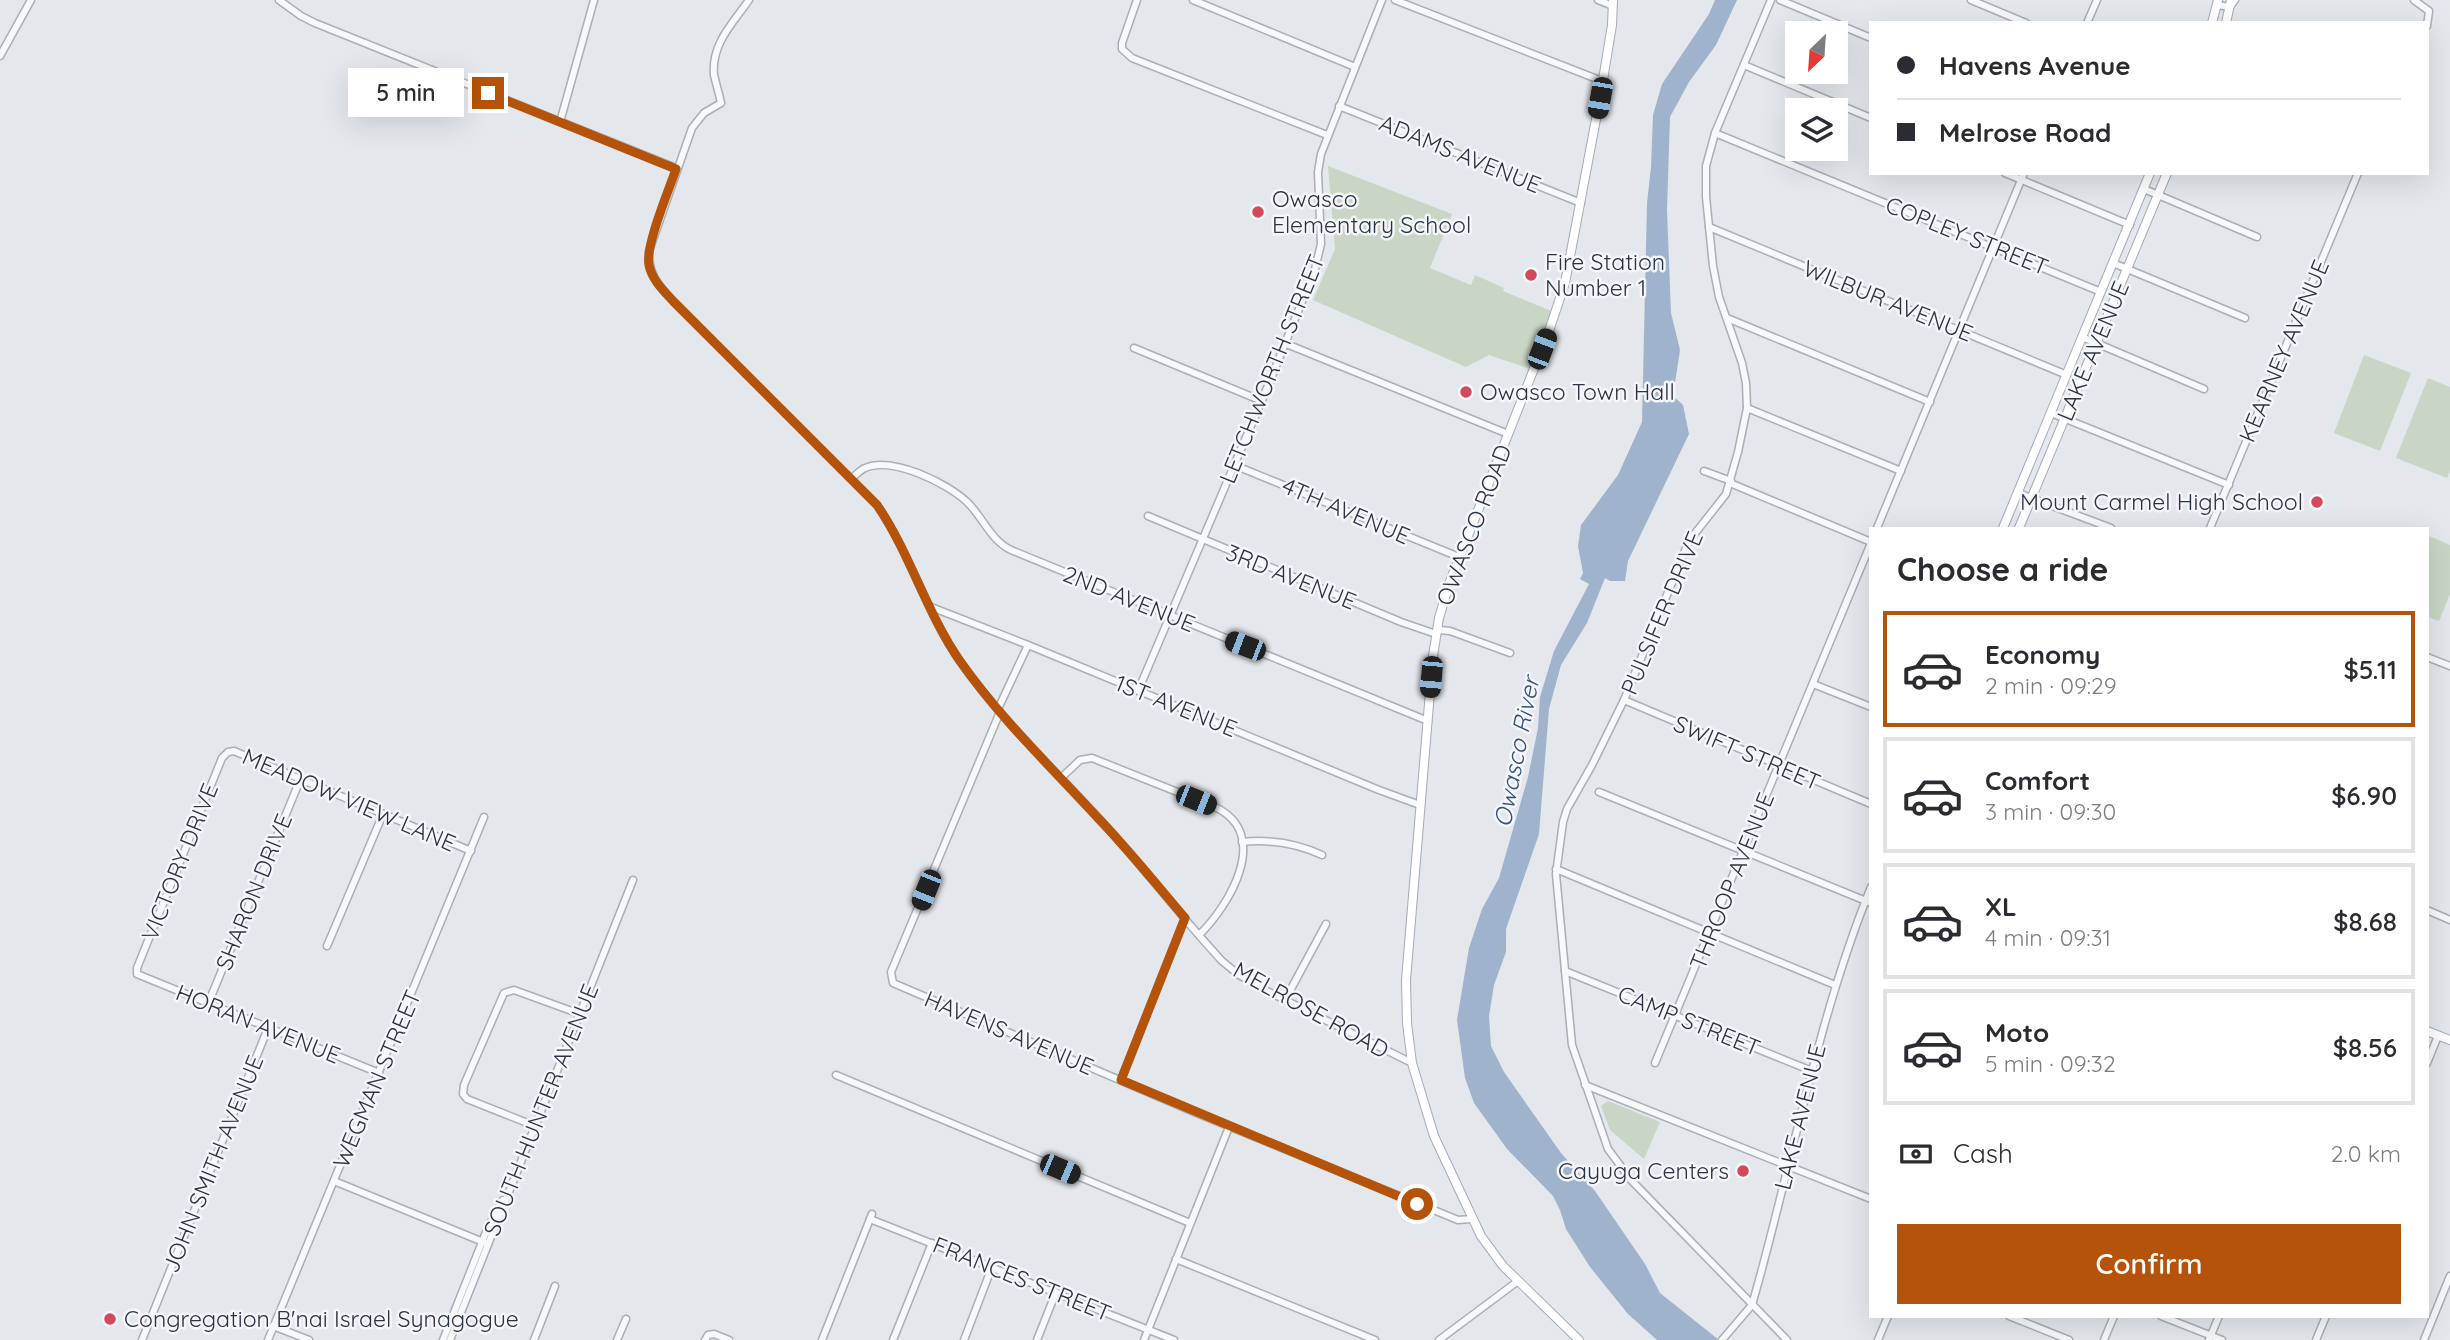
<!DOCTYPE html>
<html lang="en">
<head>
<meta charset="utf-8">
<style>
  :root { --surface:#fff; --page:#f2f2f3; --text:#2b2b33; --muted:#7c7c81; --line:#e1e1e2; --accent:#b45309 }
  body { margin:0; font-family:Quicksand,sans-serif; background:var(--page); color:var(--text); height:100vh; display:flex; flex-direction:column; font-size:26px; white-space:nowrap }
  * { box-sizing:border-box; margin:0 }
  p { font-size:23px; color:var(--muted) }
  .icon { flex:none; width:38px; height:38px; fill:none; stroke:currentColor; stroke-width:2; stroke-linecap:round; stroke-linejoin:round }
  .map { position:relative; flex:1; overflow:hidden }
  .panel { position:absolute; left:1869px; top:527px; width:560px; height:791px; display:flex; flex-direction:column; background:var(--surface); border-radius:0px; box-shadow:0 7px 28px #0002 }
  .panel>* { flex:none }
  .banner { position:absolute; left:1869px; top:21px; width:560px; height:154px; border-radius:0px; box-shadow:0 7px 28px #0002; display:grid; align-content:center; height:154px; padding:0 28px; background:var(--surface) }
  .needle { width:46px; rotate:205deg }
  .controls { position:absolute; left:1785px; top:21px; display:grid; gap:14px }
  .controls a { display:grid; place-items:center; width:63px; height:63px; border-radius:0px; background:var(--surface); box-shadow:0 7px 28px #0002; font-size:35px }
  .end { position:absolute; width:32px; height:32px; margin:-16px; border:9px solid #b45309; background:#fff; box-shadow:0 0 0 4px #fff }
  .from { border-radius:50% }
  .bubble { position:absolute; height:49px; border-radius:0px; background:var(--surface); box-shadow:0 7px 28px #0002; font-size:23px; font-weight:600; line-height:49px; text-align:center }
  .car { position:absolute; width:21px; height:42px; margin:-21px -10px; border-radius:9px; box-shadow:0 0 5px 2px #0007; background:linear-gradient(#222 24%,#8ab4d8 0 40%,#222 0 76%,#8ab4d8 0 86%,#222 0) }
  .banner b { display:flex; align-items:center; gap:24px; height:66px; font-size:26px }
  .banner b+b { border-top:2px solid var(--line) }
  .banner i { width:18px; height:18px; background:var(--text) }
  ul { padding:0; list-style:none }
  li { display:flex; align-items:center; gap:21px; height:116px; margin:0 14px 10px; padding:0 14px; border:4px solid var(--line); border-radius:0px }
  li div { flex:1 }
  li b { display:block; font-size:26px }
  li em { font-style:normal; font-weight:600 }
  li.on { border-color:var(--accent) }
  li>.icon { width:63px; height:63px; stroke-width:1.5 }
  h2 { padding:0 28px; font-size:32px; line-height:84px }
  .pay { display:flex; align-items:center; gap:18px; height:77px; padding:0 28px; font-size:26px }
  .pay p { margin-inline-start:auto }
  .button { display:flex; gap:14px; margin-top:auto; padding:14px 28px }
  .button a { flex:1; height:80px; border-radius:0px; background:var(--accent); color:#fff; font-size:28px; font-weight:600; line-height:80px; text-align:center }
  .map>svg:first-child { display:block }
</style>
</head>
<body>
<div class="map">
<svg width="2450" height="1340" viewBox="0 0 2450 1340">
  <rect width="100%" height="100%" fill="#e4e7ec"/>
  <g fill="#c9d6c5">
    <path d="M1328,166l124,48 -22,54 41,17 4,-10 29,13 -1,3 53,22 -23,57 -44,-15 -23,12 -153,-67 22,-51z"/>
    <path d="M2364,355l47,18 -31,78 -46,-18z"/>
    <path d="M2428,378l22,9v84l-3,7 -51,-20z"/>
    <path d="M2429,536l21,9v49l-11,27 -12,-4z"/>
    <path d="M1608,1101l52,21 -16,37 -34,-29 -9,-24z"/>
  </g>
  <path fill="#9fb4cc" d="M1715,0h22l-21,45 -27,37 -19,35 -3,93 4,103 9,37 -7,46 10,9 6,29 -61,127 -3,20h-15l-5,-3 -18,45 -26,42 -12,44 -10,125 -33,95v23l-12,33 -5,31 2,30 13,26 57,81 34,38 50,73 15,29 59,47h-62l-29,-26 -38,-47 -24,-38 -6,-19 -7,-14 -46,-47 -33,-46 -9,-25 -8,-58 12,-72 13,-39 17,-31 29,-101 10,-49 2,-31 14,-46 35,-67 -9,-5 3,-6 -5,-27 3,-21 37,-50 24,-53 5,-219 4,-36 2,-52 9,-31 47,-70z"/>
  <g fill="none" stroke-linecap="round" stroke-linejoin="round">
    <g stroke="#a9aeb7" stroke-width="9">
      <g id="minor">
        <path d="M279,0l22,16 14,7 361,145"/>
        <path d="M749,0c-16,23 -38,44 -35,75 2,9 5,18 7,28l-17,10 -12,15 -43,123c-1,23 10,35 25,51l203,203c33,48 49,107 82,155 42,60 96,110 145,164 41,45 77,93 118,137l17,14 26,15 147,73"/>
        <path d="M1137,0l-15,43v6l10,9 195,77"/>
        <path d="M1193,0l162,67"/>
        <path d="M1395,0l207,81"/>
        <path d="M1598,0l15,6"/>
        <path d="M1771,0l-56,133 -9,33v31l7,69 6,31 23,66 4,20 1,25 -9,44 -12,42 -37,47 -65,159 -32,65 -25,44 -4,13 -7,52 16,171 36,104 23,31 156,160"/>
        <path d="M1780,0l91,38"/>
        <path d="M1971,0l55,23"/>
        <path d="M2414,0l15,11 -2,15"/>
        <path d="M2217,5l13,2 5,-7"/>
        <path d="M2087,23l10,-23"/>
        <path d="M0,56l31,-56"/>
        <path d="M1744,65l127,53"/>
        <path d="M1339,106l242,97"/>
        <path d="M560,122l34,-122"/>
        <path d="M1715,133l386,159"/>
        <path d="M2005,173l125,52"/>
        <path d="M2144,189l113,48"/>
        <path d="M1709,227l358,148"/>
        <path d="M2113,263l132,55"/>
        <path d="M1727,318l203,84"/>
        <path d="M2082,337l122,52"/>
        <path d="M1284,343l224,91"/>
        <path d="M1134,348l128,53"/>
        <path d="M1747,408l154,63"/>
        <path d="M2051,413l178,72"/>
        <path d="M1234,465l225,92"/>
        <path d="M1704,471l27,10"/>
        <path d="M852,478c4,-3 8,-8 13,-10 27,-12 82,15 102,34 16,15 23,38 44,48l417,171"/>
        <path d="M1730,483l141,59"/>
        <path d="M2018,493l93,35"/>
        <path d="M1148,516l253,106 35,12 4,-4 10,1 60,22"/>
        <path d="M1877,528l147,-355"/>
        <path d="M2210,528l148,-355"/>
        <path d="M931,607l97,38 351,145 41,15"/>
        <path d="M2427,657l23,9"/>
        <path d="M1813,684l58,23"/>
        <path d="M1138,691l132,-310 45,-112 6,-25 -3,-72 3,-18 61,-154"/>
        <path d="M1624,700l247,104"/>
        <path d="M998,709l30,-64"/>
        <path d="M1000,712l-109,260 2,11 306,131 259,106 13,-1"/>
        <path d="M1061,778l19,-18 12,-2 123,49c57,27 15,98 -16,128"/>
        <path d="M1599,792l272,111"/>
        <path d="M1242,842c29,-3 54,1 80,13"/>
        <path d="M1556,869l279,116"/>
        <path d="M2427,910l23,10"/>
        <path d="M327,946l56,-132"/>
        <path d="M1565,971l247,100"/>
        <path d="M1285,1000l41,-76"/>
        <path d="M208,1004l92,-224"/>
        <path d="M1655,1063l216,-520"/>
        <path d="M2427,1063l11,-27"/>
        <path d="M379,1073l-242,-99v-6l85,-210 6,-6 6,-1 237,100"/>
        <path d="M836,1075l354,148"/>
        <path d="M1121,1080l64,-162"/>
        <path d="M1585,1085l286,114"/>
        <path d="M535,1126l-68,-27 -4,-5 1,-9 40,-92 10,-3 66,24"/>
        <path d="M334,1181l154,63"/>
        <path d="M870,1219l304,121"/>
        <path d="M1176,1259l199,81"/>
        <path d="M2009,1316l60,24"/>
        <path d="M2161,1316l61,24"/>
        <path d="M273,1326l36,14"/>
        <path d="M142,1340l126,-312"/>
        <path d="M268,1340l216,-523"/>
        <path d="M443,1340l45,-113 15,-27"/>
        <path d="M450,1340l183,-460"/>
        <path d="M534,1340l21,-54"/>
        <path d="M617,1340l9,-21"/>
        <path d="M705,1340l3,-5 6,-1 15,6"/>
        <path d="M822,1340l50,-126"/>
        <path d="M893,1340l39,-97"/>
        <path d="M964,1340l28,-73"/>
        <path d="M1037,1340l19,-48"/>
        <path d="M1144,1340l85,-213"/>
        <path d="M1439,1340l79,-59"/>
        <path d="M1722,1340l30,-35c40,-139 64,-283 119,-418"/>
        <path d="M1878,1340l10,-24"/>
        <path d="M2104,1340l10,-24"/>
        <path d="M2209,1340l10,-24"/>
        <path d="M2316,1340l10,-24"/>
        <path d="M2424,1340l26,-64"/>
      </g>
    </g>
    <g stroke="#a3abb8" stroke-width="10">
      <g id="major">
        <path d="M2212,23l6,-23"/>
        <path d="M2226,23l5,-23"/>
        <path d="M2003,528l147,-355"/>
        <path d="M2019,528l148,-355"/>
        <path d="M2427,1031l23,9"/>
        <path d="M1579,1340l-76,-74 -22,-30 -47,-100 -22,-73 -5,-40 -1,-43 27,-324 6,-38 10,-34 101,-256 15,-45 35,-185 12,-73 1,-25"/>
      </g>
    </g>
    <use href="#minor" stroke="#f7f8fa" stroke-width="6"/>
    <use href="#major" stroke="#fff" stroke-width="8"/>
  </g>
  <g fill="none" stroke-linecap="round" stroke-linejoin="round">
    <path stroke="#b45309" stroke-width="9" d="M488,93l188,76c-7,21 -31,77 -27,96 3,15 15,26 25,37l203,203c33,48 49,107 83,156 40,57 90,105 137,156 31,32 59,67 88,101l-64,162 296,124"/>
  </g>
  <g fill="#d1495b" stroke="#f4f6f9" stroke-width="2.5">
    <circle cx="1258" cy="212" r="7"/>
    <circle cx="1531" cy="275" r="7"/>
    <circle cx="1466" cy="392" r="7"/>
    <circle cx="2317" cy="502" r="7"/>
    <circle cx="1743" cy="1171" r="7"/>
    <circle cx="110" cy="1319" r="7"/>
  </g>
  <g text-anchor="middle" stroke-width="5" stroke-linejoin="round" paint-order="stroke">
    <g font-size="23" fill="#2b3445" stroke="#f4f6f9">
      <text transform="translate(1460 154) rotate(22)" y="8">ADAMS AVENUE</text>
      <text transform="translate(1967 236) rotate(22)" y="8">COPLEY STREET</text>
      <text transform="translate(1888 301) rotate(22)" y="8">WILBUR AVENUE</text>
      <text transform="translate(2093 351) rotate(-67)" y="8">LAKE AVENUE</text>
      <text transform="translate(2284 351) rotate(-67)" y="8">KEARNEY AVENUE</text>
      <text transform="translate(1272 369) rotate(-68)" y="8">LETCHWORTH STREET</text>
      <text transform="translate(1346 511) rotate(23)" y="8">4TH AVENUE</text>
      <text transform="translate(1474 525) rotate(-69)" y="8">OWASCO ROAD</text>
      <text transform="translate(1291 577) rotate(22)" y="8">3RD AVENUE</text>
      <text transform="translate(1129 599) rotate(22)" y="8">2ND AVENUE</text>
      <text transform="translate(1662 613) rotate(-67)" y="8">PULSIFER DRIVE</text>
      <text transform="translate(1176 706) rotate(22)" y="8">1ST AVENUE</text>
      <text transform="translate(1747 753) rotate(23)" y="8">SWIFT STREET</text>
      <text transform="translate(349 800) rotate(23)" y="8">MEADOW VIEW LANE</text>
      <text transform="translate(180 862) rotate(-68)" y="8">VICTORY DRIVE</text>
      <text transform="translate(1732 881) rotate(-68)" y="8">THROOP AVENUE</text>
      <text transform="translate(254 892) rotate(-68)" y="8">SHARON DRIVE</text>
      <text transform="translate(1311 1010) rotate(29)" y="8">MELROSE ROAD</text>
      <text transform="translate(1689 1021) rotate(22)" y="8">CAMP STREET</text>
      <text transform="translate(258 1024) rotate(22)" y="8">HORAN AVENUE</text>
      <text transform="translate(1009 1033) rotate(23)" y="8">HAVENS AVENUE</text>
      <text transform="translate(377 1079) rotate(-67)" y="8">WEGMAN STREET</text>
      <text transform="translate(541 1110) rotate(-68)" y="8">SOUTH HUNTER AVENUE</text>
      <text transform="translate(1800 1117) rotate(-76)" y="8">LAKE AVENUE</text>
      <text transform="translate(213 1164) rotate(-68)" y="8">JOHN SMITH AVENUE</text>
      <text transform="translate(1022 1279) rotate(22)" y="8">FRANCES STREET</text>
    </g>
    <g font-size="23" fill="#2b3445" stroke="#f4f6f9" text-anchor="start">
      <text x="1272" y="207">Owasco<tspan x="1272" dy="26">Elementary School</tspan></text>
      <text x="1545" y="270">Fire Station<tspan x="1545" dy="26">Number 1</tspan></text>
      <text x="1480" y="400">Owasco Town Hall</text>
      <text x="2303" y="510" text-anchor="end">Mount Carmel High School</text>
      <text x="1729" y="1179" text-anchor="end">Cayuga Centers</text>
      <text x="124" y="1327">Congregation B'nai Israel Synagogue</text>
    </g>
    <g font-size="24" font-style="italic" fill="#34527a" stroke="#f4f6f9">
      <text transform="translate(1517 752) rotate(-79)" y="8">Owasco River</text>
    </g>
  </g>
</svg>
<div class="controls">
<a><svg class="needle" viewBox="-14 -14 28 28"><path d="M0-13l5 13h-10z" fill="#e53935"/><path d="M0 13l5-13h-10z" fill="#7c7c81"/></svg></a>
<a><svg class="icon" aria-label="layers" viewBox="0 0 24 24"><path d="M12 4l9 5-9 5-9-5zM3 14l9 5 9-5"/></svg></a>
</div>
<i class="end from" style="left:1417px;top:1204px"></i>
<i class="end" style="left:488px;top:93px"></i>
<div class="bubble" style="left:348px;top:68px;width:116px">5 min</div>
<i class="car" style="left:1600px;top:98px;rotate:190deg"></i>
<i class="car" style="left:1542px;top:349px;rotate:21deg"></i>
<i class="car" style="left:1245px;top:646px;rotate:291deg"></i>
<i class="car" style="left:1431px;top:677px;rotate:185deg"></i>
<i class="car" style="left:1196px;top:800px;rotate:112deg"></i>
<i class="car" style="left:926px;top:890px;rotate:202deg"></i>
<i class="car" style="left:1060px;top:1169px;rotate:113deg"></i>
<div class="banner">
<b><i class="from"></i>Havens Avenue</b>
<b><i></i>Melrose Road</b>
</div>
<section class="panel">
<h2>Choose a ride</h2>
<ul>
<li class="on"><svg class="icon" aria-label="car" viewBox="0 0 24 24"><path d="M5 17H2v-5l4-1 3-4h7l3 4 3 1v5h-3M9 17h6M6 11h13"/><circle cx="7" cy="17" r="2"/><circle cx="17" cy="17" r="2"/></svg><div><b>Economy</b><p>2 min · 09:29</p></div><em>$5.11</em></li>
<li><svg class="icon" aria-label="car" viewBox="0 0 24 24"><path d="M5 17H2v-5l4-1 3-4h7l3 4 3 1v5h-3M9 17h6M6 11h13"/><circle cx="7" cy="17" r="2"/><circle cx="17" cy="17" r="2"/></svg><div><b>Comfort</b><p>3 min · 09:30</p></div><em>$6.90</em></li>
<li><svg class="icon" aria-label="car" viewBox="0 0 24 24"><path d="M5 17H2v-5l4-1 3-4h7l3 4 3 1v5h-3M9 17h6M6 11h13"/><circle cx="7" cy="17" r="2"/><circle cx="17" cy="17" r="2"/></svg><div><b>XL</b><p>4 min · 09:31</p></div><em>$8.68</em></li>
<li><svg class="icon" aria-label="car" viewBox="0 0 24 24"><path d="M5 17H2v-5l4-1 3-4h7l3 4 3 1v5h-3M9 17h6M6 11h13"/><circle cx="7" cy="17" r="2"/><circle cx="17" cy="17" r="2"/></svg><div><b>Moto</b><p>5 min · 09:32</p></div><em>$8.56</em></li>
</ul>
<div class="pay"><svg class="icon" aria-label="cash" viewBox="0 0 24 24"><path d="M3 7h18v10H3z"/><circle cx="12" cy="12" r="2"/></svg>Cash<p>2.0 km</p></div>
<div class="button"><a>Confirm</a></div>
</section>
</div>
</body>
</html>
